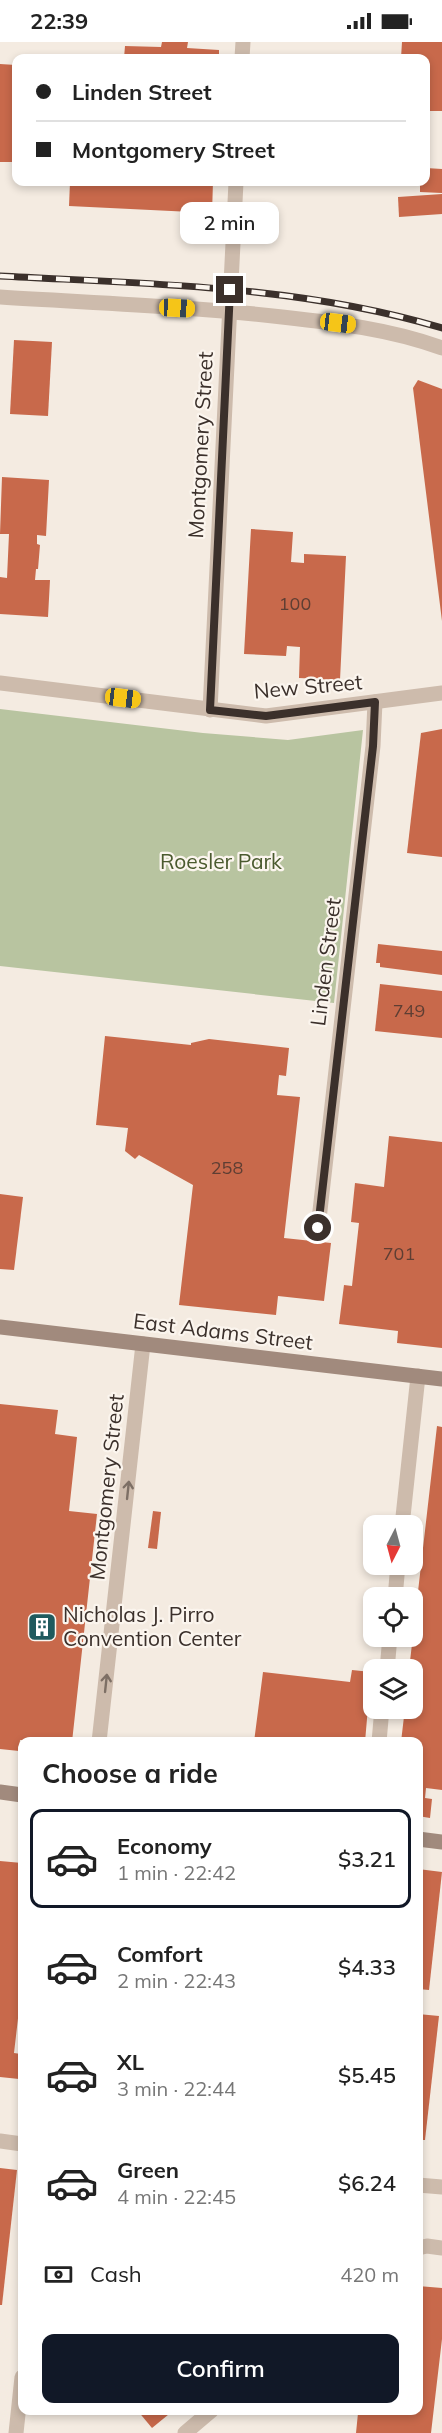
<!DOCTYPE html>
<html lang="en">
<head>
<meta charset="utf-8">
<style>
  :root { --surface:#fff; --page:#f2f2f2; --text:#222; --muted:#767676; --line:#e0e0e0; --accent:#111827 }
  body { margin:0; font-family:Mulish,sans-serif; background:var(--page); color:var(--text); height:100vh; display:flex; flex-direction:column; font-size:22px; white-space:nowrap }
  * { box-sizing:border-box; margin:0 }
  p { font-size:20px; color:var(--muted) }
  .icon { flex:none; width:33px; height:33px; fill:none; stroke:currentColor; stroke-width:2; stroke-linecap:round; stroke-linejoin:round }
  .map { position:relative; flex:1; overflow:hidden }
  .panel { position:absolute; left:18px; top:1695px; width:405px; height:678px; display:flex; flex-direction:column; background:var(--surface); border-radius:12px; box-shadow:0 3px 9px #0003 }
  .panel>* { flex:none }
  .top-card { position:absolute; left:12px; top:12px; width:418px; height:132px; border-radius:12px; box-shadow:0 3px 9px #0003; display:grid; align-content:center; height:132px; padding:0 24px; background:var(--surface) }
  .needle { width:39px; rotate:186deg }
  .buttons { position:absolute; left:363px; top:1473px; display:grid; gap:12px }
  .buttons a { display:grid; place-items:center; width:60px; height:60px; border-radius:12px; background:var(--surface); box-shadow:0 3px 9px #0003; font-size:30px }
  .end { position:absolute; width:27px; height:27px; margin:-14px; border:8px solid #3b302b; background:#fff; box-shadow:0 0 0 3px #fff }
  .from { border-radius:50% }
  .bubble { position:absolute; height:42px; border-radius:12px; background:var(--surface); box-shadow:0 3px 9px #0003; font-size:20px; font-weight:600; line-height:42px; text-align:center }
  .car { position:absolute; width:18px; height:36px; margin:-18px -9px; border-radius:8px; box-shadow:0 0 4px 2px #0007; background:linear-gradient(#f5c518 24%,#345 0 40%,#f5c518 0 76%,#345 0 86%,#f5c518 0) }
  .top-card b { display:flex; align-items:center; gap:21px; height:57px; font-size:22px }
  .top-card b+b { border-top:2px solid var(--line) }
  .top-card i { width:15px; height:15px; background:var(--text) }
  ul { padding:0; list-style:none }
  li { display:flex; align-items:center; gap:18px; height:99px; margin:0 12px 9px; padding:0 12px; border:3px solid transparent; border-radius:12px }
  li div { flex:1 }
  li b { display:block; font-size:22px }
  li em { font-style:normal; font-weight:600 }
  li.on { border-color:var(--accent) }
  li>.icon { width:54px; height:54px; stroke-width:1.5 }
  h2 { padding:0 24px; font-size:27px; line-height:72px }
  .pay { display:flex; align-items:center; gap:15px; height:66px; padding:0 24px; font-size:22px }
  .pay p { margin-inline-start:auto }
  .cta { display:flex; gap:12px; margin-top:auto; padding:12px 24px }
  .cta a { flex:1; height:69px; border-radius:12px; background:var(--accent); color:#fff; font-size:24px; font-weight:600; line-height:69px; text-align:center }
  .status { display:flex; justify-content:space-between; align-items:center; height:42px; padding:0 30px; background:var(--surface); direction:ltr }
  .status svg { height:16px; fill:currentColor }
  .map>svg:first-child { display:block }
</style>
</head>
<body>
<div class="status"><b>22:39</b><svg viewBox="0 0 49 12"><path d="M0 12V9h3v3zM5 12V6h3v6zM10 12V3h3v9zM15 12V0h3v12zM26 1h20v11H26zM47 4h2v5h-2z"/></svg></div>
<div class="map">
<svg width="442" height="2391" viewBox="0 0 442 2391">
  <rect width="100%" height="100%" fill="#f4ebe1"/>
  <path fill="#b8c4a0" d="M0,667l203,24 85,7 75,-10 -29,273 -334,-37z"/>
  <g fill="#c8694b">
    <path d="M162,0h26l-1,6 32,2v8h-95l1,-12 36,1z"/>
    <path d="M402,0h40v69h-16v-53h-25z"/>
    <path d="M0,22l16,1v97h-16z"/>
    <path d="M426,126l16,1v24l-22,-1v-10h6z"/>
    <path d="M70,140h143l-1,31 -143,-7z"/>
    <path d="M348,140h47l-1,4 -46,-3z"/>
    <path d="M442,152v20l-43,3 -1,-20z"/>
    <path d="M14,298l38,2 -4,74 -38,-2z"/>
    <path d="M418,338l24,9v232l-29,-233z"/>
    <path d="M2,435l47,3 -3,56 -9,-1v9l3,1 -2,24h-2l-1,11h15l-2,37 -48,-3v-37l7,1 2,-44h-9z"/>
    <path d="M251,487l42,3 -2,30 13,1v-9l42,2 -6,124 -41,-2 1,-31 -13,-1 -1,10 -42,-2z"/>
    <path d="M442,687v128l-35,-4 14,-120z"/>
    <path d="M378,902l64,7v24l-62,-8v-4h-4z"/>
    <path d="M380,942l62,7v47l-67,-7z"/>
    <path d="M105,994l86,9v-2l18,-4 80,9 -3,28 -7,-1 -2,20 23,2 -16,141 47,5 -7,58 -46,-5 -2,19 -97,-10 14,-120 -54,-30 -4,4 -10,-8 3,-23 -32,-3z"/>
    <path d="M389,1094l53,6v206l-45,-5 1,-12 -59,-7 5,-39 8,1 7,-63 -8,-1 4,-39 29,4z"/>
    <path d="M0,1152l23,3 -9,73 -14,-1z"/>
    <path d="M0,1362l58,6 -3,24 22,3 -8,74 28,3 -25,228 -52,-2 -1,11 -19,-2z"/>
    <path d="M437,1384l5,1v363l-16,-2 -1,10 7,1 -2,19 -12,-2v-74h-17l4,-34h7v-38h-3z"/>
    <path d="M153,1469l8,1 -4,37 -9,-1z"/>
    <path d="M352,1628l19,2 -6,70h-111l9,-70 87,10z"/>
    <path d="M0,1819l22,2v121l-8,69 7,1 -2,25 -19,-2z"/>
    <path d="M418,1827l24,3 -13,118 -11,-1z"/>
    <path d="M418,1972l21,2 -14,124h-7z"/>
    <path d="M0,2126l17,2 -15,135h-2z"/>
    <path d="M418,2244l24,2v51l-11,94h-75l2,-20h4v-3h56z"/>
    <path d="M137,2368h37l-22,18z"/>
  </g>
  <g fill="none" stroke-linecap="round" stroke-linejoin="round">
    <g stroke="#cdbbac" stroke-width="15">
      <path d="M242,16l1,-16"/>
      <path d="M0,641l266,33 176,-23"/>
      <path d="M210,668l26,-528"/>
      <path d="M318,1186l55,-482 2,-44"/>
      <path d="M402,1484l16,-150"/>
      <path d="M395,1556l3,-34"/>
      <path d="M387,1628l3,-34"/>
      <path d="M379,1700l3,-34"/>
      <path d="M0,2099l22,3"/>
      <path d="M418,2143l24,2"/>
      <path d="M418,2206l9,-2 15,2"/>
      <path d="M16,2391l6,-56"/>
      <path d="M185,2391l27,-23"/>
    </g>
    <g stroke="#cdbbac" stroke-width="15">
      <path d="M0,255c94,6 188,9 282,20 54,6 108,12 160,31"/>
      <path d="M99,1700l44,-398"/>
    </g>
    <g stroke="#a18a7d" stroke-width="15">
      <path d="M0,1285l442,52"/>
      <path d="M0,1750l22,3"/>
      <path d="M418,1797l24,3"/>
    </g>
    <g stroke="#3b302b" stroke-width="7">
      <path id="rail" d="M0,234c149,8 298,9 442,52"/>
    </g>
    <use href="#rail" stroke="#fbf5ee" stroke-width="4.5" stroke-dasharray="14" stroke-linecap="butt"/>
  </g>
  <defs><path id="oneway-shaft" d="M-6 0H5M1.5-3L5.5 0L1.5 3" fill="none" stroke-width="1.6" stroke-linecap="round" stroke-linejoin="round" transform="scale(1.5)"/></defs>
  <g stroke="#7d6f65">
    <use href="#oneway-shaft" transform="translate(128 1448) rotate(-84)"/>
    <use href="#oneway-shaft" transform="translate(106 1641) rotate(-84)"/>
  </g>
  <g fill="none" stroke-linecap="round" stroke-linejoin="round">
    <path stroke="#3b302b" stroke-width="8" d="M230,248l-20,420 56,6 109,-14 -2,44 -55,482"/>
  </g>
  <defs>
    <g id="building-square" transform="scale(1.5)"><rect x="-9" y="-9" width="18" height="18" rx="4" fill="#1f5a5e" stroke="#fbf5ee"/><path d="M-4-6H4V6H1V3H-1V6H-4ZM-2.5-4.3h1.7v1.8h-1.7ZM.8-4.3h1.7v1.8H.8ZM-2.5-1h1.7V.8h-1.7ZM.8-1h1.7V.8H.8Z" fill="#fff"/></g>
  </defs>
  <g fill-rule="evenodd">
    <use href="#building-square" x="42" y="1585"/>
  </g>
  <g text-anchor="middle" stroke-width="4.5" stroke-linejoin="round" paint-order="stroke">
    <g font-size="18" fill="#5e3e33">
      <text x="295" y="568">100</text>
      <text x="409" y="975">749</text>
      <text x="227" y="1132">258</text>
      <text x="399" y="1218">701</text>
    </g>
    <g font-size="21" fill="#3b302b" stroke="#fbf5ee">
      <text transform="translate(201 403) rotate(-87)" y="7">Montgomery Street</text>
      <text transform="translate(308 645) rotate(-5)" y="7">New Street</text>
      <text transform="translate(326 920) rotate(-83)" y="7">Linden Street</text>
      <text transform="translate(223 1290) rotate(7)" y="7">East Adams Street</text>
      <text transform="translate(107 1445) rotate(-84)" y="7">Montgomery Street</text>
    </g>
    <g font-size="21" fill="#4a5a2e" stroke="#fbf5ee">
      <text x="221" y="827">Roesler Park</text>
    </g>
    <g font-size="21" fill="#3b302b" stroke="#fbf5ee" text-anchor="start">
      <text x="63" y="1580">Nicholas J. Pirro<tspan x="63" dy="24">Convention Center</tspan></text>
    </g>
  </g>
</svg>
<div class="buttons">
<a><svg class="needle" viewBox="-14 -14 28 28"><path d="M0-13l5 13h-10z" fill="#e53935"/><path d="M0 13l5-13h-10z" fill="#767676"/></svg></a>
<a><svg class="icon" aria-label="locate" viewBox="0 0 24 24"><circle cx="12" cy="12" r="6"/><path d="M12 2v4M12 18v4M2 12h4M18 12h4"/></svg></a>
<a><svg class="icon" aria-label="layers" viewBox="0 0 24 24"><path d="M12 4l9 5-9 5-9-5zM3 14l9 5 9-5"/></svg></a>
</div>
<i class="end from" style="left:318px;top:1186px"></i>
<i class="end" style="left:230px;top:248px"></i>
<div class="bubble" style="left:180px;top:160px;width:99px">2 min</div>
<i class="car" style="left:177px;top:266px;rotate:93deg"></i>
<i class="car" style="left:338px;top:281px;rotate:97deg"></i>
<i class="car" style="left:123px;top:656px;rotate:97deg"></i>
<div class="top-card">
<b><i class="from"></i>Linden Street</b>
<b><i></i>Montgomery Street</b>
</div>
<section class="panel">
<h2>Choose a ride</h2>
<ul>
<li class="on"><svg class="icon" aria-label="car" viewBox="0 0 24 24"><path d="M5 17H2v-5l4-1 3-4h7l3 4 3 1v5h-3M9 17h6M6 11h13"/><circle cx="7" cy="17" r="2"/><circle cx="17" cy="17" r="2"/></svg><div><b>Economy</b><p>1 min · 22:42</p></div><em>$3.21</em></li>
<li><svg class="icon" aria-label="car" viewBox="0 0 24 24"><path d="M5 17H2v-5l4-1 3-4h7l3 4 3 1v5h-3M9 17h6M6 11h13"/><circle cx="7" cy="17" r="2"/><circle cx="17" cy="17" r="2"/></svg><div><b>Comfort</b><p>2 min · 22:43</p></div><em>$4.33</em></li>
<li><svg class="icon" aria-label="car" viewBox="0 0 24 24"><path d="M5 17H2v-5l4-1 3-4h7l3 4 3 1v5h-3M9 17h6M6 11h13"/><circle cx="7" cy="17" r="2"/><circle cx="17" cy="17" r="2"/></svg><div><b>XL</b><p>3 min · 22:44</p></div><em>$5.45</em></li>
<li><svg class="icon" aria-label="car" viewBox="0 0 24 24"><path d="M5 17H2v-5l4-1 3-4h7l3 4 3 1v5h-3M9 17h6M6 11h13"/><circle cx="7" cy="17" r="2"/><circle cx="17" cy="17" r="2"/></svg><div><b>Green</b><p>4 min · 22:45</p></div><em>$6.24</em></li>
</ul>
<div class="pay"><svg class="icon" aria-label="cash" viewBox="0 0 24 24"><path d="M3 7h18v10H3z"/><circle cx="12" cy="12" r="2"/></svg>Cash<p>420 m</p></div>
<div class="cta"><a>Confirm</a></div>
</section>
</div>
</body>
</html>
